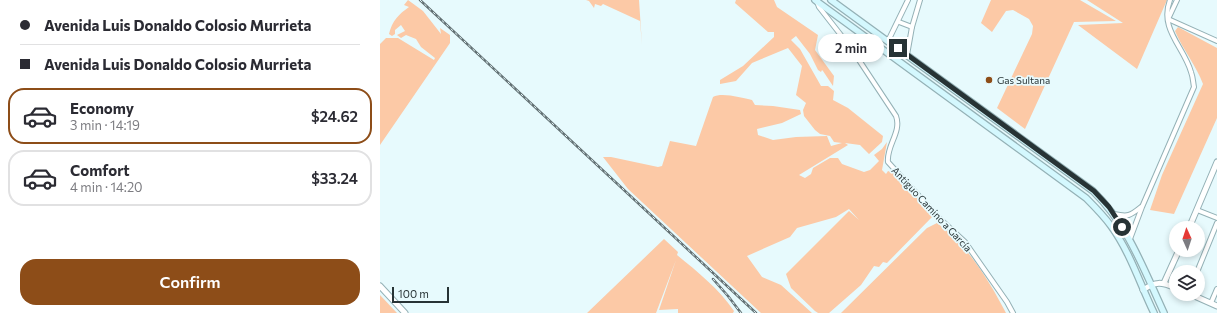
<!DOCTYPE html>
<html lang="en">
<head>
<meta charset="utf-8">
<style>
  :root { --surface:#fff; --page:#f7f7f7; --text:#2b2b33; --muted:#7c7c81; --line:#e1e1e2; --accent:#8d4d18 }
  body { margin:0; font-family:Commissioner,sans-serif; background:var(--page); color:var(--text); height:100vh; display:flex; flex-direction:column; font-size:15px; white-space:nowrap }
  * { box-sizing:border-box; margin:0 }
  p { font-size:13px; color:var(--muted) }
  .icon { flex:none; width:22px; height:22px; fill:none; stroke:currentColor; stroke-width:2; stroke-linecap:round; stroke-linejoin:round }
  .map { position:relative; flex:1; overflow:hidden }
  .panel { display:flex; flex-direction:column; background:var(--surface); width:380px }
  .panel>* { flex:none }
  .banner { display:grid; align-content:center; height:88px; padding:0 20px; background:var(--surface) }
  .needle { width:26px; rotate:357deg }
  .buttons { position:absolute; left:789px; top:221px; display:grid; gap:8px }
  .buttons a { display:grid; place-items:center; width:36px; height:36px; border-radius:50%; background:var(--surface); box-shadow:0 2px 6px #0003; font-size:20px }
  .scale { position:absolute; left:12px; bottom:10px; width:57px; box-sizing:border-box; padding-left:4px; border:2px solid #273335; border-top:0; font-size:11px; line-height:14px; white-space:nowrap; color:#273335; -webkit-text-stroke:3px #e7fafd; paint-order:stroke }
  .end { position:absolute; width:18px; height:18px; margin:-9px; border:5px solid #273335; background:#fff; box-shadow:0 0 0 2px #fff }
  .from { border-radius:50% }
  .bubble { position:absolute; height:28px; border-radius:14px; background:var(--surface); box-shadow:0 2px 6px #0003; font-size:13px; font-weight:600; line-height:28px; text-align:center }
  .banner b { display:flex; align-items:center; gap:14px; height:38px; font-size:15px }
  .banner b+b { border-top:1px solid var(--line) }
  .banner i { width:10px; height:10px; background:var(--text) }
  ul { padding:0; list-style:none }
  li { display:flex; align-items:center; gap:12px; height:56px; margin:0 8px 6px; padding:0 12px; border:2px solid var(--line); border-radius:16px }
  li div { flex:1 }
  li b { display:block; font-size:15px }
  li em { font-style:normal; font-weight:600 }
  li.active { border-color:var(--accent) }
  li>.icon { width:36px; height:36px; stroke-width:1.5 }
  .primary-button { display:flex; gap:8px; margin-top:auto; padding:8px 20px }
  .primary-button a { flex:1; height:46px; border-radius:16px; background:var(--accent); color:#fff; font-size:16px; font-weight:600; line-height:46px; text-align:center }
  main { display:flex; flex:1; min-height:0 }
  .map>svg:first-child { display:block }
</style>
</head>
<body>
<main>
<section class="panel">
<div class="banner">
<b><i class="from"></i>Avenida Luis Donaldo Colosio Murrieta</b>
<b><i></i>Avenida Luis Donaldo Colosio Murrieta</b>
</div>
<ul>
<li class="active"><svg class="icon" aria-label="car" viewBox="0 0 24 24"><path d="M5 17H2v-5l4-1 3-4h7l3 4 3 1v5h-3M9 17h6M6 11h13"/><circle cx="7" cy="17" r="2"/><circle cx="17" cy="17" r="2"/></svg><div><b>Economy</b><p>3 min · 14:19</p></div><em>$24.62</em></li>
<li><svg class="icon" aria-label="car" viewBox="0 0 24 24"><path d="M5 17H2v-5l4-1 3-4h7l3 4 3 1v5h-3M9 17h6M6 11h13"/><circle cx="7" cy="17" r="2"/><circle cx="17" cy="17" r="2"/></svg><div><b>Comfort</b><p>4 min · 14:20</p></div><em>$33.24</em></li>
</ul>
<div class="primary-button"><a>Confirm</a></div>
</section>
<div class="map">
<svg width="837" height="313" viewBox="0 0 837 313">
  <rect width="100%" height="100%" fill="#e7fafd"/>
  <g fill="#fcc9a6">
    <path d="M28,0l15,11 18,23 -1,-6 10,7v8l-70,102v-101l6,-6h12l36,22 1,-2 -14,-11 -5,-8 -10,-4 -5,3 -4,-3 8,-4 -4,-6 -6,5v4l-3,2 -3,-2c3,-13 10,-20 20,-27l-5,-2z"/>
    <path d="M206,0h53l3,45 -2,-24 -37,-17 -2,2 -6,-2 -1,4 -5,-7z"/>
    <path d="M356,0h38l3,7 41,28 -3,15 19,26 -1,10 -10,-15 -1,-1 -1,2 -3,-2 -8,-16 -14,-18 -5,4 9,9 21,37h7l6,5 -1,9 15,8 35,28 -1,6 -13,12 -9,-9 -15,-2 3,2 -49,30 6,3 6,-4 2,-6 17,-10h8l4,6 22,8 6,-2 9,-9 -5,-6 8,-6 5,-7 -5,28 4,4 2,-3 6,2 39,43 -46,47 -4,-1 -4,5 -5,-1 -13,19 -32,28h-11l-3,-2 -24,-23 -5,-14 63,-63 10,9 -10,-11 -13,8 -39,11 -7,9 -43,19 15,21 19,8 31,28h-51l-133,-124 -25,-32h8l47,10 4,-1 8,-25 26,5 17,-49c9,-5 29,1 39,3l3,5 18,1 27,4 1,4 -19,9 -25,6 1,6 15,5 23,-3 31,-1 4,10 11,-3 -8,-1 -4,-6 -10,-2 -5,-4 -11,-14 -1,-6 3,-7 -10,-8 6,-29 -14,-18 -36,15 -16,18 -16,3v-4l23,-14 31,-29v-5h-6l-33,-29z"/>
    <path d="M611,0h89l36,21 -42,1 -49,107 -28,-21 35,-74 1,-8 -4,-7 -16,-9 -7,1 -14,21 -11,-9z"/>
    <path d="M707,0h80l-30,69 -59,-44 45,-2z"/>
    <path d="M798,27l39,21v70l-43,96 -24,-4 12,-35 41,-91c-7,-19 -20,-34 -28,-53z"/>
    <path d="M557,223c7,6 15,11 21,18 20,22 35,47 48,72h-165l86,-85z"/>
    <path d="M284,239l14,13 -1,3c21,17 42,34 57,56l-1,2h-55v-4l-19,1 17,-50 -20,53h-69z"/>
    <path d="M0,295l17,18h-17z"/>
  </g>
  <g fill="none" stroke-linecap="round" stroke-linejoin="round">
    <g stroke="#94b1b6" stroke-width="6">
      <g id="minor">
        <path d="M437,2l2,5 32,41 45,68c6,16 -10,30 -8,46l52,57 25,23 42,60 6,11"/>
        <path d="M789,17l8,-17"/>
        <path d="M788,19l49,22"/>
        <path d="M519,22l13,5"/>
        <path d="M508,41l20,-41"/>
        <path d="M527,55l5,-28 8,-27"/>
        <path d="M817,210l20,8"/>
        <path d="M734,214c14,3 16,2 27,-7"/>
        <path d="M750,239l12,-32 52,-120c-1,-5 -1,-10 -3,-15 -7,-25 -32,-43 -21,-72"/>
        <path d="M817,272l20,-49"/>
        <path d="M831,303l6,-14"/>
      </g>
    </g>
    <g stroke="#94b1b6" stroke-width="7">
      <g id="tertiary">
        <path d="M809,228l28,-66"/>
        <path d="M784,283l15,-33"/>
        <path d="M0,286l25,27"/>
        <path d="M763,290c13,-9 18,-8 33,-2"/>
        <path d="M810,294l27,12"/>
      </g>
    </g>
    <g stroke="#94b1b6" stroke-width="8">
      <g id="secondary">
        <path d="M435,0l271,198c9,9 18,18 25,28 19,26 29,58 43,87"/>
        <path d="M451,0l262,191c35,34 51,79 71,122"/>
      </g>
    </g>
    <use href="#minor" stroke="#fff" stroke-width="4"/>
    <use href="#tertiary" stroke="#fff" stroke-width="5"/>
    <use href="#secondary" stroke="#d4f8fe" stroke-width="5.5"/>
    <g stroke="#627073" stroke-width="2.5">
      <g id="rail">
        <path d="M40,0l336,313"/>
        <path d="M333,279l15,17 13,17"/>
      </g>
    </g>
    <use href="#rail" stroke="#e7fafd" stroke-width="1" stroke-dasharray="3" stroke-linecap="butt"/>
  </g>
  <g fill="none" stroke-linecap="round" stroke-linejoin="round">
    <path stroke="#273335" stroke-width="5" d="M518,48l196,143 15,16 13,20"/>
  </g>
  <circle fill="#8d4d18" stroke="#e7fafd" stroke-width="1.5" cx="609" cy="80" r="4"/>
  <g text-anchor="middle" stroke-width="3.5" stroke-linejoin="round" paint-order="stroke">
    <g font-size="10" fill="#273335" stroke="#e7fafd" text-anchor="start">
      <text x="617" y="84">Gas Sultana</text>
    </g>
    <g font-size="10" fill="#273335" stroke="#e7fafd">
      <text transform="translate(552 209) rotate(47)" y="4">Antiguo Camino a García</text>
    </g>
  </g>
</svg>
<div class="buttons">
<a><svg class="needle" viewBox="-14 -14 28 28"><path d="M0-13l5 13h-10z" fill="#e53935"/><path d="M0 13l5-13h-10z" fill="#7c7c81"/></svg></a>
<a><svg class="icon" aria-label="layers" viewBox="0 0 24 24"><path d="M12 4l9 5-9 5-9-5zM3 14l9 5 9-5"/></svg></a>
</div>
<div class="scale">100 m</div>
<i class="end from" style="left:742px;top:227px"></i>
<i class="end" style="left:518px;top:48px"></i>
<div class="bubble" style="left:438px;top:34px;width:66px">2 min</div>
</div>
</main>
</body>
</html>
